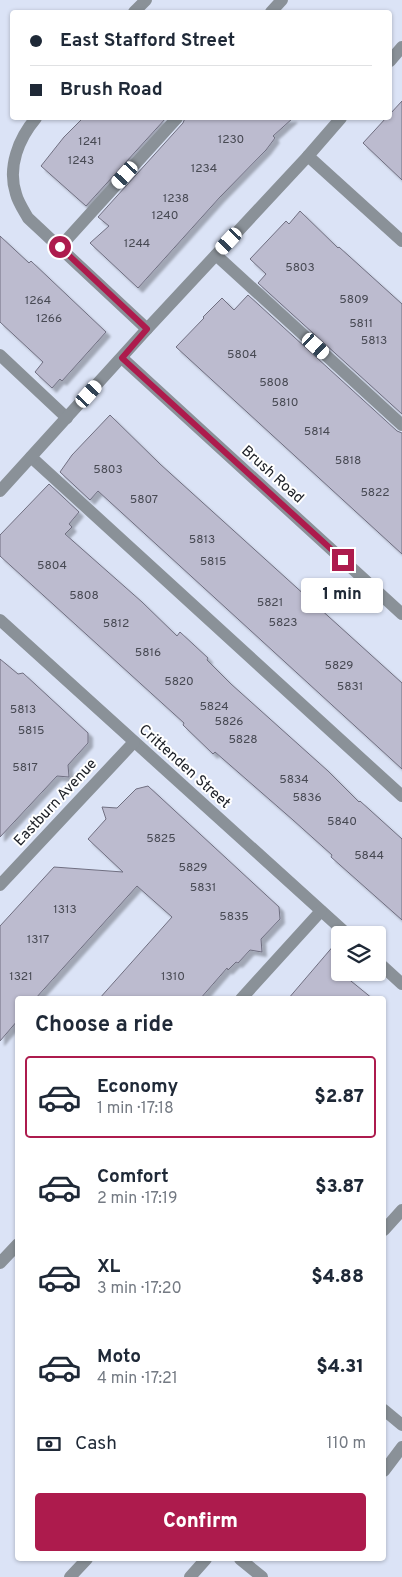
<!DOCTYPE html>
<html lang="en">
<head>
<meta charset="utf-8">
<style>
  :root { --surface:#fff; --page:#f2f2f3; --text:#1f2937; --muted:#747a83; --line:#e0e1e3; --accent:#ad1b4d }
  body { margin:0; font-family:Overpass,sans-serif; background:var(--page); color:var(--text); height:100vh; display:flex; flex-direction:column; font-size:19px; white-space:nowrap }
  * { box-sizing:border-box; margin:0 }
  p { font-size:16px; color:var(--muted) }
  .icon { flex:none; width:28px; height:28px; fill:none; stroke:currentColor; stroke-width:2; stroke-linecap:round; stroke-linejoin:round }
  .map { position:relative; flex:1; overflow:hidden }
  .side { position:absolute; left:15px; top:996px; width:371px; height:565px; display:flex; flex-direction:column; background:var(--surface); border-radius:5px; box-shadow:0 1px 4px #0004 }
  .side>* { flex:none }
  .top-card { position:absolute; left:10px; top:10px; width:382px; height:110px; border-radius:5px; box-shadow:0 1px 4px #0004; display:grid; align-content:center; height:110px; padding:0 20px; background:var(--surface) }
  .tools { position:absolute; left:331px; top:926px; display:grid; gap:10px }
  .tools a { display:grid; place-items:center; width:55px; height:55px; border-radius:5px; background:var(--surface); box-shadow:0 1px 4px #0004; font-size:25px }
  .end { position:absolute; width:22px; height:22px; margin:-11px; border:6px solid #ad1b4d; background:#fff; box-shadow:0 0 0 2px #fff }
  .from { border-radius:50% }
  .bubble { position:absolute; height:35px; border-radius:5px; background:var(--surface); box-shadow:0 1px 4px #0004; font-size:16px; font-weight:800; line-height:35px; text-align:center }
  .car { position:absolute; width:15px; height:30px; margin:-15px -8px; border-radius:6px; box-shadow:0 0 4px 1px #0007; background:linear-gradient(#fff 24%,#345 0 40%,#fff 0 76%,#345 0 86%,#fff 0) }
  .top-card b { display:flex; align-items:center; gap:18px; height:48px; font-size:19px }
  .top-card b+b { border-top:1px solid var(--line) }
  .top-card i { width:12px; height:12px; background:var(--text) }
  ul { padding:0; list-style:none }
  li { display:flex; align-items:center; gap:15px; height:82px; margin:0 10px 8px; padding:0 10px; border:2px solid transparent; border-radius:5px }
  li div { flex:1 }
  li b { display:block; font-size:19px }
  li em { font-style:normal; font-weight:800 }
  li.on { border-color:var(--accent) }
  li>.icon { width:45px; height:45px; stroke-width:1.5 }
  h2 { padding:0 20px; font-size:22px; line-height:60px }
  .pay { display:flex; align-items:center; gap:12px; height:55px; padding:0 20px; font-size:19px }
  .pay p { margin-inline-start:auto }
  .action { display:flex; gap:10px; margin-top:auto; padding:10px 20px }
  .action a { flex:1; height:58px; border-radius:5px; background:var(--accent); color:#fff; font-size:20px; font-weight:800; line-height:58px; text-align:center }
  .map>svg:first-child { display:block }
</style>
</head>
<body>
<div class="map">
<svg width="402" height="1577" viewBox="0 0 402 1577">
  <defs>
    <filter id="shadow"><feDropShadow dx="4.5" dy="4.5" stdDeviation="1" flood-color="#0004"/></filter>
  </defs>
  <rect width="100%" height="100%" fill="#dbe3f6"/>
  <g fill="#bcbbcf" stroke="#706f81" filter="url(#shadow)">
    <path d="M402,101v79l-39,-37 23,-25h4v-4z"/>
    <path d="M83,118h83l-80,88 -45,-40 23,-29z"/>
    <path d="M185,118h108l-20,18 2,2 -9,12 -46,47 -82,91 -48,-45 19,-17 -11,-9 85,-94z"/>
    <path d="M300,211l38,37 1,-1 63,57v110l-144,-131 8,-9 -16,-15 36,-38 3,3z"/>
    <path d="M0,236l29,27 2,-2 75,71 -44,49 -2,-2 -8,9 -17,-16 8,-10 -43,-40z"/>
    <path d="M248,295l149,136 5,2v121l-226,-207 28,-29 -1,-1 19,-19 12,12z"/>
    <path d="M110,415l50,49 242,219v86l-304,-278 -8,9 -30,-28 12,-17z"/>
    <path d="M49,484l30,28 -10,12 3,3 -7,7 77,68 35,34 3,-4 28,26 -1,2 24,24 97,87 31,31 1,-1 42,38v81l-71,-63 1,-2 -39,-35 -78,-68 -2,2 -30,-29 1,-2 -184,-167v-21z"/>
    <path d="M0,659l18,15 5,-1 65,60v10l-20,22 1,12 -12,-1 -57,61z"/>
    <path d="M148,786l131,121 1,12 -19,20 1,13 -12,-2 -12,13 -2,-1 -8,8 -1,-2 -27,31h-101l73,-82 -35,-31 -102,113h-17v21l-18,21v-115l54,-59 69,5 -35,-33 18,-20 -4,-12 15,1 19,-19z"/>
    <path d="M335,944v24l38,31h-85z"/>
  </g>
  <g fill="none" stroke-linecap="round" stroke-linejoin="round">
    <g stroke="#8a9198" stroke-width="12">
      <path d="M134,12l12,-12"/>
      <path d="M271,12l11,-12"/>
      <path d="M390,61l12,-14"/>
      <path d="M36,118c-17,20 -29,49 -20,76 2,8 8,17 12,24l119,111"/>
      <path d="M308,156l94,85"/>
      <path d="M60,247l117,-129"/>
      <path d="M216,255l186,170"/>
      <path d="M0,355l67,63"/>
      <path d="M122,358l280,256"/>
      <path d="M31,457l371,339"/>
      <path d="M0,491l147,-162 161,-173 33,-38"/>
      <path d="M0,620l348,315"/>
      <path d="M0,885l134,-143"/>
      <path d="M378,962l24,22"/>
      <path d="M241,999l80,-88"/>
      <path d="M384,1230l18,-20"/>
      <path d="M0,1263l18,-19"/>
      <path d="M384,1410l18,15"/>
      <path d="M384,1471l18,-24"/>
      <path d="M240,1559l22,18"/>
      <path d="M70,1577l17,-18"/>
      <path d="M190,1577l16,-18"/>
    </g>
  </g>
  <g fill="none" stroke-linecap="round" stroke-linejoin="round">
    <path stroke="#ad1b4d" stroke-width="6" d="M60,247l87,82 -25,29 221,202"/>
  </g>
  <g text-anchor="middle" stroke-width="4" stroke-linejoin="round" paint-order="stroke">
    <g font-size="12" fill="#474953">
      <text x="231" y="143">1230</text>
      <text x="90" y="145">1241</text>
      <text x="81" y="164">1243</text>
      <text x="204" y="172">1234</text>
      <text x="176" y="202">1238</text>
      <text x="165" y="219">1240</text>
      <text x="137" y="247">1244</text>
      <text x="300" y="271">5803</text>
      <text x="354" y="303">5809</text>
      <text x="38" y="304">1264</text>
      <text x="49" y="322">1266</text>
      <text x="361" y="327">5811</text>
      <text x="374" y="344">5813</text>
      <text x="242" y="358">5804</text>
      <text x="274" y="386">5808</text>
      <text x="285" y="406">5810</text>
      <text x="317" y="435">5814</text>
      <text x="348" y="464">5818</text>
      <text x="108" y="473">5803</text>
      <text x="375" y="496">5822</text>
      <text x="144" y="503">5807</text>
      <text x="202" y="543">5813</text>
      <text x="213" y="565">5815</text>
      <text x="52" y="569">5804</text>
      <text x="84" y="599">5808</text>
      <text x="270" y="606">5821</text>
      <text x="283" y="626">5823</text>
      <text x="116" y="627">5812</text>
      <text x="148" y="656">5816</text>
      <text x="339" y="669">5829</text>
      <text x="179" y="685">5820</text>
      <text x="350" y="690">5831</text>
      <text x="214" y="710">5824</text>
      <text x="23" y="713">5813</text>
      <text x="229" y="725">5826</text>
      <text x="31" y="734">5815</text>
      <text x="243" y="743">5828</text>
      <text x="25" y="771">5817</text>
      <text x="294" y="783">5834</text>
      <text x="307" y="801">5836</text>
      <text x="342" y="825">5840</text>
      <text x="161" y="842">5825</text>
      <text x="369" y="859">5844</text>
      <text x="193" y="871">5829</text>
      <text x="203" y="891">5831</text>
      <text x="65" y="913">1313</text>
      <text x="234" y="920">5835</text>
      <text x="38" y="943">1317</text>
      <text x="21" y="980">1321</text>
      <text x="173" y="980">1310</text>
    </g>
    <g font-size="15" fill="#20232a" stroke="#fff">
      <text transform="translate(273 474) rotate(42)" y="5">Brush Road</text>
      <text transform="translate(185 766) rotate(42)" y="5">Crittenden Street</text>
      <text transform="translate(55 802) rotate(-47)" y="5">Eastburn Avenue</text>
    </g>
  </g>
</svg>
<div class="tools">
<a><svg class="icon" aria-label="layers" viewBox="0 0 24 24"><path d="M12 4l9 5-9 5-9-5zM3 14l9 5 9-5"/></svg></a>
</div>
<i class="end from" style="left:60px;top:247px"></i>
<i class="end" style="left:343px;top:560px"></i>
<div class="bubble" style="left:301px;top:578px;width:82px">1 min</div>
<i class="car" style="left:125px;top:175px;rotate:222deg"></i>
<i class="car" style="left:229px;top:241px;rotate:223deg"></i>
<i class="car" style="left:316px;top:346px;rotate:132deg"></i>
<i class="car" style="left:89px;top:394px;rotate:42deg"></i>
<div class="top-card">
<b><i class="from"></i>East Stafford Street</b>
<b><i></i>Brush Road</b>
</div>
<section class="side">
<h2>Choose a ride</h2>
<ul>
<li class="on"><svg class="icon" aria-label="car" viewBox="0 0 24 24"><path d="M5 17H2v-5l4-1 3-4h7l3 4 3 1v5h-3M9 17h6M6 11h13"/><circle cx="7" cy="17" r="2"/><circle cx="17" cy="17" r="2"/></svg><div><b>Economy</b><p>1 min · 17:18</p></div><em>$2.87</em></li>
<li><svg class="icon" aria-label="car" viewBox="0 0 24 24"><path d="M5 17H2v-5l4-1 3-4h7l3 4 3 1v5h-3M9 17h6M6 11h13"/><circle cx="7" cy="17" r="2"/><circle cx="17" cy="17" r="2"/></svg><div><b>Comfort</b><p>2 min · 17:19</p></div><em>$3.87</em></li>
<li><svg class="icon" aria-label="car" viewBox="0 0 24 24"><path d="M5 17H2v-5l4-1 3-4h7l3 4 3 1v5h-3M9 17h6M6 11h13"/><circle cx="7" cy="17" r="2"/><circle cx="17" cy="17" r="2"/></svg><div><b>XL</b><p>3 min · 17:20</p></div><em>$4.88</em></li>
<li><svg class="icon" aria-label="car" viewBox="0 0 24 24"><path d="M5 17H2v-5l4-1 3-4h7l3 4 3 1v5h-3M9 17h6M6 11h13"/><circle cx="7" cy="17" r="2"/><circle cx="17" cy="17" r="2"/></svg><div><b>Moto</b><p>4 min · 17:21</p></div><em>$4.31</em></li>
</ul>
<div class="pay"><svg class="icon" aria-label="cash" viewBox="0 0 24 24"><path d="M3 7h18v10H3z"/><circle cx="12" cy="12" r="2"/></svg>Cash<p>110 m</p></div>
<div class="action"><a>Confirm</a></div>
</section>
</div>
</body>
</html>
